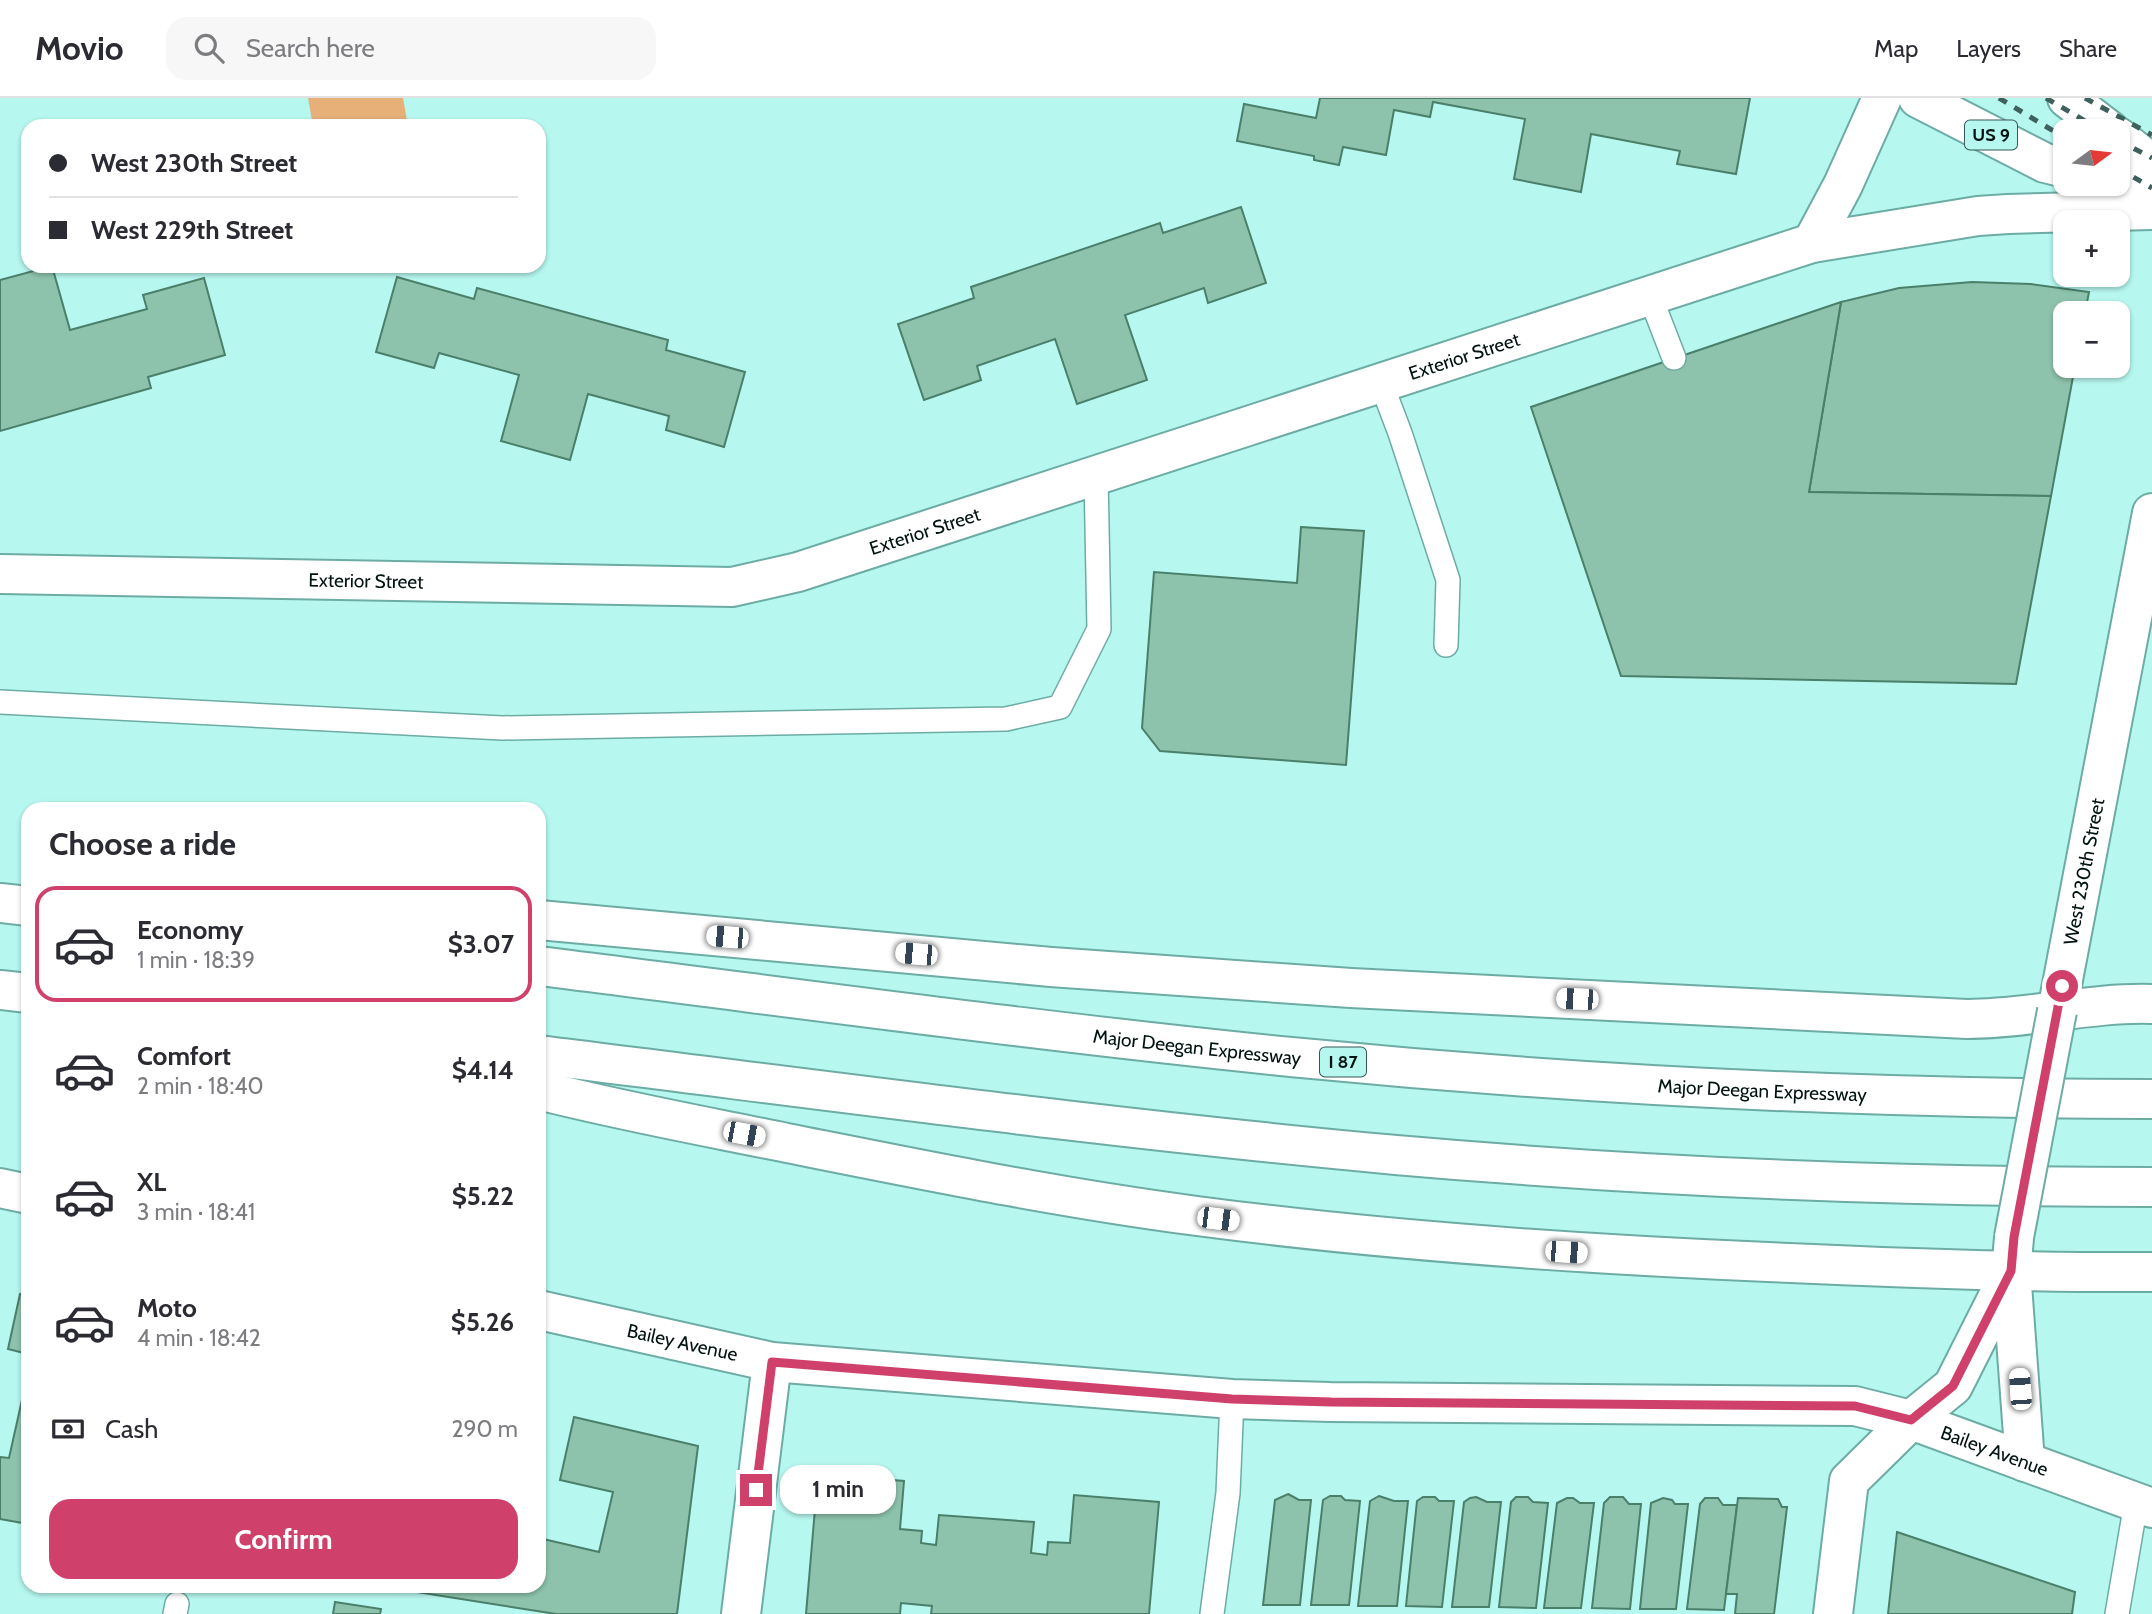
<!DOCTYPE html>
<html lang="en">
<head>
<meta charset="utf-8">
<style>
  :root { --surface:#fff; --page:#f7f7f7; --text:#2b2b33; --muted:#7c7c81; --line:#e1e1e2; --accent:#cf416b }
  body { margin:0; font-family:Cabin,sans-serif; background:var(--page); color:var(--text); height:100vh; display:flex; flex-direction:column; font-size:26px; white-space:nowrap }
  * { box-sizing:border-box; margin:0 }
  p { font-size:23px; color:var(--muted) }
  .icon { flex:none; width:38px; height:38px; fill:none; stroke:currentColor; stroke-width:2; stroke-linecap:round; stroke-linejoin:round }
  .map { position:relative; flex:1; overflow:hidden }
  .drawer { position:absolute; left:21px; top:704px; width:525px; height:791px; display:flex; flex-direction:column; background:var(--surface); border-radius:21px; box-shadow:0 2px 5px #0004 }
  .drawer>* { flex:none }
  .top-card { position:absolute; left:21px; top:21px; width:525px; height:154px; border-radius:21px; box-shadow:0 2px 5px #0004; display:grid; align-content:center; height:154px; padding:0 28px; background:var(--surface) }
  .needle { width:46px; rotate:75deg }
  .fabs { position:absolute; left:2053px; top:21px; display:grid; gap:14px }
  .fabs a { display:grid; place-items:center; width:77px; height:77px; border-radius:14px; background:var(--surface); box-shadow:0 2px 5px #0004; font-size:35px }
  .end { position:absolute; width:32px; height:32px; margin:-16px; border:9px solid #cf416b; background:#fff; box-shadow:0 0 0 4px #fff }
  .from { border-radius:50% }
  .bubble { position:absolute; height:49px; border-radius:21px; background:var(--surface); box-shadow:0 2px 5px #0004; font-size:23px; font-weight:700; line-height:49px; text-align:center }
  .car { position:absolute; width:21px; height:42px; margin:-21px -10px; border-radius:9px; box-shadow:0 0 5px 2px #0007; background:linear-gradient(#fff 24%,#345 0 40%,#fff 0 76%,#345 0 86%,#fff 0) }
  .top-card b { display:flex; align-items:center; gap:24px; height:66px; font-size:26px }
  .top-card b+b { border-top:2px solid var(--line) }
  .top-card i { width:18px; height:18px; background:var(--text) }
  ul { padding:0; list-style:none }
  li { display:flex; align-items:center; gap:21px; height:116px; margin:0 14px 10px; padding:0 14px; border:4px solid transparent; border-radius:21px }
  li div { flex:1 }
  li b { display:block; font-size:26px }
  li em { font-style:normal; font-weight:700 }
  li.current { border-color:var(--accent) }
  li>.icon { width:63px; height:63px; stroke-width:1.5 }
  h2 { padding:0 28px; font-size:32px; line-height:84px }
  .pay { display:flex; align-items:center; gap:18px; height:77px; padding:0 28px; font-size:26px }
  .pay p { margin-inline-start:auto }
  .cta { display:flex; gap:14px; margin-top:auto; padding:14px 28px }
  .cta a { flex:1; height:80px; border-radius:21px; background:var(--accent); color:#fff; font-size:28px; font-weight:700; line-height:80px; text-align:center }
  header { display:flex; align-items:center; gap:42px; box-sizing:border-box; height:98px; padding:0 35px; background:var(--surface); border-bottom:2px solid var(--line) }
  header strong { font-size:33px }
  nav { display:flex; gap:38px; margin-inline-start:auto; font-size:24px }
  .search { width:490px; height:63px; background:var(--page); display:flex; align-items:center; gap:18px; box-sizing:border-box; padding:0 24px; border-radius:21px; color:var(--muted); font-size:26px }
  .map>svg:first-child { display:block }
</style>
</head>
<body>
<header>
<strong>Movio</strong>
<div class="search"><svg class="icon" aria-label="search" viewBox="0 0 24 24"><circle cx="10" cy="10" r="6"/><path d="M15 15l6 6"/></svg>Search here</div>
<nav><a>Map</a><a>Layers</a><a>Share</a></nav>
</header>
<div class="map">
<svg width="2152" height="1516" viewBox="0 0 2152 1516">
  <rect width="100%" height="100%" fill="#b6f7ef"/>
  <path fill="#e6b078" d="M308,0h95l5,28h-95z"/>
  <g fill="#8dc3ac" stroke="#4a7f6a" stroke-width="2">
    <path d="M1320,0h430l-14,76 -59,-10 3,-13 -89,-17 -10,58 -67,-13 11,-60 -92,-17 -3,15 -36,-7 -8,45 -43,-8 -4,18 -25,-5v-4l-77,-15 7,-37 72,14z"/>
    <path d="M1241,109l25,76 -58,20 -4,-15 -79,27 22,65 -70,24 -22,-65 -78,27 4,14 -57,20 -26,-76 76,-26 -3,-11 189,-64 3,10z"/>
    <path d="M52,168l18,64 77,-21 -4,-14 61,-17 21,77 -77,22 3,11 -151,43v-151z"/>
    <path d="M397,179l77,22 3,-11 191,52 -2,10 79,22 -21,75 -58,-17 3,-14 -81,-22 -18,66 -69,-19 18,-66 -80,-22 -5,15 -58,-16z"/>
    <path d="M1972,184l59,2 58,8 -4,21h-20v53h10l-24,130 -242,-4 32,-190 58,-14z"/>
    <path d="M1841,204l-32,190 242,4 -35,188 -395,-8 -90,-269z"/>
    <path d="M1301,429l63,4 -18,234 -186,-14 -18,-23 12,-156 143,11z"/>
    <path d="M20,1196l8,2v58l-20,-5z"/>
    <path d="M28,1275v151l-28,-5v-62l9,1z"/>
    <path d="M574,1319l124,29 -21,168h-121l-177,-28h160v-48l60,14 14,-60 -53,-12z"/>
    <path d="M818,1376l86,7 -4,48 22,2 -1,12 15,2 3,-30 95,7 -3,31 16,2 1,-13 22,1 4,-48 85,7 -10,112h-218l1,-8 -31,-3 -1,11h-94z"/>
    <path d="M1288,1396l11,6h12l-11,105h-37l12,-105z"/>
    <path d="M1330,1398h11l4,4 15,1 -11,104h-38l12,-105z"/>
    <path d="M1379,1398l15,5h14l-11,105h-39l12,-105z"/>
    <path d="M1423,1399h12l4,4h15l-12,106 -36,-1 11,-105z"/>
    <path d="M1476,1399l11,5h14l-12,105h-37l12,-105 6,-4z"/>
    <path d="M1516,1399h12l5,5 15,1 -12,105 -37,-1 12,-105z"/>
    <path d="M1610,1399h13l6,7h12l-11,105 -38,-1 12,-105z"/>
    <path d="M1567,1400h6l7,5h14l-13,105h-37l13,-105z"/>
    <path d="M1663,1400l9,2 3,4h13l-12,105h-36l11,-106z"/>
    <path d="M1705,1400h13l5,7h14l-13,105 -37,-1 13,-105z"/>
    <path d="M1738,1400l40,1 4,8h5l-13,107h-39l2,-20h-11z"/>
    <path d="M1897,1434l178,60 -3,22h-184z"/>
    <path d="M335,1504l46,7 -1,5h-47z"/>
  </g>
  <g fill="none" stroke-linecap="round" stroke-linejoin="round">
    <g stroke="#6daca5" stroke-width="26">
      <g id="service">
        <path d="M1650,198l24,62"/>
        <path d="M1381,285l19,50 48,147 -2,65"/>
        <path d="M0,604l502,26 504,-9 54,-12 39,-78 -3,-154"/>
        <path d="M175,1516l2,-10"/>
        <path d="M1212,1516l16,-121 4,-94"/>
        <path d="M2117,1516l19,-111"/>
      </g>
    </g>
    <g stroke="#6daca5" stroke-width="42">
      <g id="minor">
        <path d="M1812,145l31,-58 39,-87"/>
        <path id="s1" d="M0,476l732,13 66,-15 1014,-329 166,-27 30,-2 144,-4"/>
        <path d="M741,1516l31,-252"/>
        <path d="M1833,1516l16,-133 62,-61"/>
      </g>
    </g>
    <g stroke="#6daca5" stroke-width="42">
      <g id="secondary">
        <path id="s2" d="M2057,913l95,-498"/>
        <path d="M0,1090l28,6"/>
        <path d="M2014,1140l-3,33 14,191"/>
        <path id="s3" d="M539,1212l233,52 460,37 98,3 525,4 56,14 241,88"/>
        <path d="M1911,1322l42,-34 57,-113"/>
      </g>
    </g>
    <g stroke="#6daca5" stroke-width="42">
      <g id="primary">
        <path d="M1918,0l127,65 20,5"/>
        <path d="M2067,0l43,33"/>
        <path d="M2118,39l34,27"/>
        <path d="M2118,85l34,10"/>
      </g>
    </g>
    <g stroke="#6daca5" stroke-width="42">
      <g id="motorway">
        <path d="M0,805l28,3"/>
        <path d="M539,822l512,47 300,21 616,31c63,0 123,-17 185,-15"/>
        <path id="s4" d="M539,868c250,31 501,66 752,91 286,28 573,42 861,42"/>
        <path d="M0,892l28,3"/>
        <path d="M539,957c285,35 571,74 857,100 251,22 504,32 756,32"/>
        <path d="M539,992c82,21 165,36 248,53 136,27 272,55 410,73 190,25 380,38 571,46 128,6 256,11 384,10"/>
      </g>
    </g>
    <use href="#service" stroke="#fff" stroke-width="23"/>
    <use href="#minor" stroke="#fff" stroke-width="38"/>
    <use href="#secondary" stroke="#fff" stroke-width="38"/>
    <use href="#primary" stroke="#fff" stroke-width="38"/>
    <use href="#motorway" stroke="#fff" stroke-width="38"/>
    <g stroke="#3e615d" stroke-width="5" stroke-dasharray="9 9" stroke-linecap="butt">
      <path d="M1999,0l66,40"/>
      <path d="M2046,0l56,33"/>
      <path d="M2085,0l67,37"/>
      <path d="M2118,42l34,18"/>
      <path d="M2118,70l34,20"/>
    </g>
    <g stroke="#6daca5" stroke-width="42" stroke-linecap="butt">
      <path id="secondary-bridge" d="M2014,1139l43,-226"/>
    </g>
    <use href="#secondary-bridge" stroke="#fff" stroke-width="38"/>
  </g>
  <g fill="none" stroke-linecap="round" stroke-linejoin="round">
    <path stroke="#cf416b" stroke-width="9" d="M756,1392l16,-128 460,37 99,3 524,4 56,14 42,-34 58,-115 3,-34 48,-251"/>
  </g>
  <g text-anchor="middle" stroke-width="6" stroke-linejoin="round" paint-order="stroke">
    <g fill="#b6f7ef" stroke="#375754" stroke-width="2">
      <rect x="1965" y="22.5" width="52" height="29" rx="5"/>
      <rect x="1320" y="949.5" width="46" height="29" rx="5"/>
    </g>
    <g font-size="18" font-weight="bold" fill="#001311">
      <text x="1991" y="43">US 9</text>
      <text x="1343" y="970">I 87</text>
    </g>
    <g font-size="19" fill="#001311" stroke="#b6f7ef">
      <text dy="7" stroke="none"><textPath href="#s1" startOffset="1500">Exterior Street</textPath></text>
      <text dy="7" stroke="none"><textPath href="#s1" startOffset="933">Exterior Street</textPath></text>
      <text dy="7" stroke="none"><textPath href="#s1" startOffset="366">Exterior Street</textPath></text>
      <text dy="7" stroke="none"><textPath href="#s2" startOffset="142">West 230th Street</textPath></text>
      <text dy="7" stroke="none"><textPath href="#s4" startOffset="663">Major Deegan Expressway</textPath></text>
      <text dy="7" stroke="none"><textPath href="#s4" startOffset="1230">Major Deegan Expressway</textPath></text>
      <text dy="7" stroke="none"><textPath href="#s3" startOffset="147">Bailey Avenue</textPath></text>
      <text dy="7" stroke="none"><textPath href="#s3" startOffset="1470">Bailey Avenue</textPath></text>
    </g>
  </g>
</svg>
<div class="fabs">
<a><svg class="needle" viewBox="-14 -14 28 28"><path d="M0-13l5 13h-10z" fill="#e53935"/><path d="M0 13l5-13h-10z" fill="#7c7c81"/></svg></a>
<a>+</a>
<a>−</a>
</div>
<i class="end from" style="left:2062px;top:888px"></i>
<i class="end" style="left:756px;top:1392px"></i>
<div class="bubble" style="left:780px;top:1367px;width:116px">1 min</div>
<i class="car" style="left:727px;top:839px;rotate:275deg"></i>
<i class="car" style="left:916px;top:856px;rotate:275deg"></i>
<i class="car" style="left:1577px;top:901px;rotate:272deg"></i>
<i class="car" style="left:744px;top:1036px;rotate:101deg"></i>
<i class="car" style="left:1218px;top:1121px;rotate:97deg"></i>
<i class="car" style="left:1566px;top:1154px;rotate:94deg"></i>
<i class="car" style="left:2020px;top:1291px;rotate:356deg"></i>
<div class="top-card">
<b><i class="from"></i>West 230th Street</b>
<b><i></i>West 229th Street</b>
</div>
<section class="drawer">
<h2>Choose a ride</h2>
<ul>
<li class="current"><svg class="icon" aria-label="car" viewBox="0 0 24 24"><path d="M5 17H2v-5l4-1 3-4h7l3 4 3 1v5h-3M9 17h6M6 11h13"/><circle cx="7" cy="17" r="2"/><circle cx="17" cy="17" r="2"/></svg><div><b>Economy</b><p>1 min · 18:39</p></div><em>$3.07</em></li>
<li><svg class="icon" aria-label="car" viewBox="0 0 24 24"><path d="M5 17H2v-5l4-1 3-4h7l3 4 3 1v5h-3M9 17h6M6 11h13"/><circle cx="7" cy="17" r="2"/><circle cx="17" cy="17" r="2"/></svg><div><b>Comfort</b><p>2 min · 18:40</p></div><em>$4.14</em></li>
<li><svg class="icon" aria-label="car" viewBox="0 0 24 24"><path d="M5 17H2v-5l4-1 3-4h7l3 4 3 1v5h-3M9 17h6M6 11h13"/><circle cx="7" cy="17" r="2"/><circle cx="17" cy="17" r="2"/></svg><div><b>XL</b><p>3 min · 18:41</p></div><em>$5.22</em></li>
<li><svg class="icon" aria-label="car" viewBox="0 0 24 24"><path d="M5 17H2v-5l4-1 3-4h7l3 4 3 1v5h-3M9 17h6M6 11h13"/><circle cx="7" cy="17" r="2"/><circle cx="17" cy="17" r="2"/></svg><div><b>Moto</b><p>4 min · 18:42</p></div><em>$5.26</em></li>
</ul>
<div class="pay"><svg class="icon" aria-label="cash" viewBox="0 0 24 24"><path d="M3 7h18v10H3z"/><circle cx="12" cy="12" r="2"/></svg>Cash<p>290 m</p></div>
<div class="cta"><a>Confirm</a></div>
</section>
</div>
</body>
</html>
